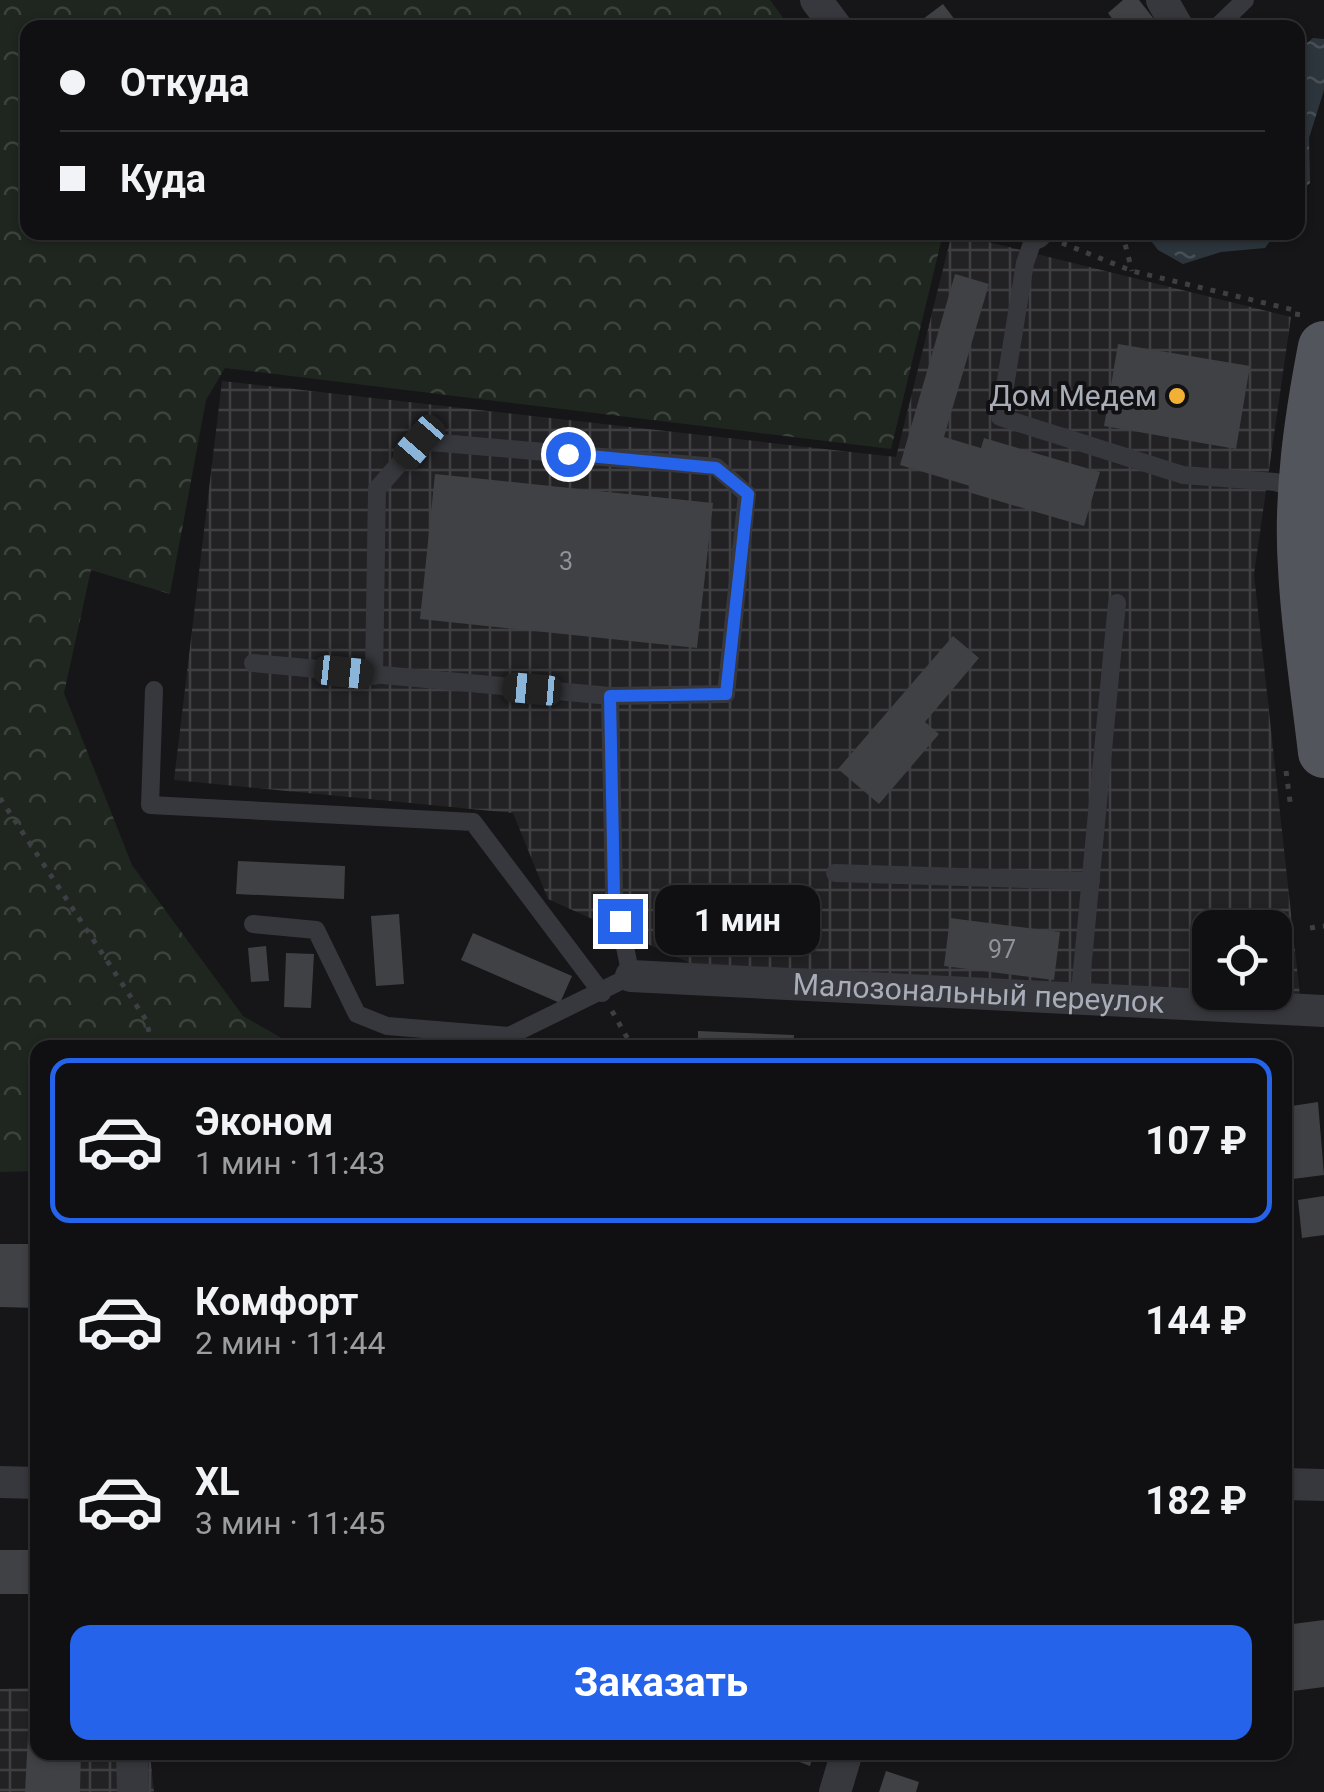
<!DOCTYPE html>
<html lang="ru">
<head>
<meta charset="utf-8">
<style>
  :root { --surface:#101012; --page:#19191b; --text:#f1f3f6; --muted:#9c9d9f; --line:#303032; --accent:#2563eb }
  body { margin:0; font-family:Roboto,sans-serif; background:var(--page); color:var(--text); height:100vh; display:flex; flex-direction:column; font-size:38px; white-space:nowrap }
  * { box-sizing:border-box; margin:0 }
  p { font-size:32px; color:var(--muted) }
  .icon { flex:none; width:55px; height:55px; fill:none; stroke:currentColor; stroke-width:2; stroke-linecap:round; stroke-linejoin:round }
  .map { position:relative; flex:1; overflow:hidden }
  .side { position:absolute; left:30px; top:1040px; width:1262px; height:720px; display:flex; flex-direction:column; background:var(--surface); border-radius:20px; box-shadow:0 2px 8px #0004,0 0 0 2px var(--line) }
  .side>* { flex:none }
  .top-card { position:absolute; left:20px; top:20px; width:1285px; height:220px; border-radius:20px; box-shadow:0 2px 8px #0004,0 0 0 2px var(--line); display:grid; align-content:center; height:220px; padding:0 40px; background:var(--surface) }
  .controls { position:absolute; left:1192px; top:910px; display:grid; gap:20px }
  .controls a { display:grid; place-items:center; width:100px; height:100px; border-radius:20px; background:var(--surface); box-shadow:0 2px 8px #0004,0 0 0 2px var(--line); font-size:50px }
  .end { position:absolute; width:45px; height:45px; margin:-22px; border:12px solid #2563eb; background:#fff; box-shadow:0 0 0 5px #fff }
  .from { border-radius:50% }
  .bubble { position:absolute; height:70px; border-radius:20px; background:var(--surface); box-shadow:0 2px 8px #0004,0 0 0 2px var(--line); font-size:32px; font-weight:700; line-height:70px; text-align:center }
  .car { position:absolute; width:30px; height:60px; margin:-30px -15px; border-radius:12px; box-shadow:0 0 8px 2px #0007; background:linear-gradient(#222 24%,#8ab4d8 0 40%,#222 0 76%,#8ab4d8 0 86%,#222 0) }
  .top-card b { display:flex; align-items:center; gap:35px; height:95px; font-size:38px }
  .top-card b+b { border-top:2px solid var(--line) }
  .top-card i { width:25px; height:25px; background:var(--text) }
  ul { padding:18px 0 0; list-style:none }
  li { display:flex; align-items:center; gap:30px; height:165px; margin:0 20px 15px; padding:0 20px; border:5px solid transparent; border-radius:20px }
  li div { flex:1 }
  li b { display:block; font-size:38px }
  li em { font-style:normal; font-weight:700 }
  li.on { border-color:var(--accent) }
  li>.icon { width:90px; height:90px; stroke-width:1.5 }
  .button { display:flex; gap:20px; margin-top:auto; padding:20px 40px }
  .button a { flex:1; height:115px; border-radius:20px; background:var(--accent); color:#fff; font-size:40px; font-weight:700; line-height:115px; text-align:center }
  .map>svg:first-child { display:block }
</style>
</head>
<body>
<div class="map">
<svg width="1324" height="1792" viewBox="0 0 1324 1792">
  <defs>
    <pattern id="industrial-grid" width="8" height="8" patternUnits="userSpaceOnUse" patternTransform="scale(2.5)"><rect width="8" height="8" fill="#222225"/><path d="M0 4h8M4 0v8" fill="none" stroke="#3f3f43"/></pattern>
    <pattern id="forest-crowns" width="20" height="18" patternUnits="userSpaceOnUse" patternTransform="scale(2.5)"><rect width="20" height="18" fill="#1e261f"/><path d="M2 6a3 3 0 1 1 6 0M12 15a3 3 0 1 1 6 0" fill="none" stroke="#3c433d"/></pattern>
    <pattern id="water-ripples" width="26" height="14" patternUnits="userSpaceOnUse" patternTransform="scale(2.5)"><rect width="26" height="14" fill="#2c353c"/><path d="M2 4q2-2 4 0t4 0M15 11q2-2 4 0t4 0" fill="none" stroke="#485056"/></pattern>
  </defs>
  <rect width="100%" height="100%" fill="#161618"/>
  <g fill="url(#industrial-grid)">
    <path d="M952,233l339,84 -37,257 46,422 -25,-4v-64h-65v63l-518,-27 -144,-65 -35,-86 -339,-33 48,-399 674,76z"/>
    <path d="M37,1688l1,64 112,1 4,39h-154v-103z"/>
  </g>
  <path fill="url(#forest-crowns)" d="M0,0h770l20,27 -762,1v204l915,2 -52,215 -666,-81 -19,32 -36,194 -79,-24 -27,123 68,172 111,151 54,31 -259,1 -1,123 -37,1z"/>
  <g fill="url(#water-ripples)">
    <path d="M1313,38l11,1v51l-15,48 1,45 -12,11v-144z"/>
    <path d="M1145,233h131l-11,15 -44,4 -38,12 -25,-14z"/>
  </g>
  <g fill="#404145">
    <path d="M1123,0h16l22,28h-42l-11,-15z"/>
    <path d="M943,4l18,24h-50z"/>
    <path d="M955,274l34,10 -45,153 37,11 3,-10 116,34 -16,54 -116,-34 2,-6 -70,-21z"/>
    <path d="M1118,344l132,22 -14,83 -132,-23z"/>
    <path d="M435,474l278,29 -16,145 -277,-29z"/>
    <path d="M953,636l26,22 -54,64 14,12 -60,70 -41,-35z"/>
    <path d="M238,861l107,5 -1,33 -108,-5z"/>
    <path d="M399,914l5,70 -28,2 -5,-70z"/>
    <path d="M950,918l110,14 -6,48 -110,-14z"/>
    <path d="M473,933l99,43 -12,27 -99,-43z"/>
    <path d="M266,946l3,35 -18,1 -3,-34z"/>
    <path d="M286,953l28,1 -3,54 -27,-1z"/>
    <path d="M698,1031l96,4 -1,13h-95z"/>
    <path d="M851,1040l92,4v4h-92z"/>
    <path d="M1318,1102l6,73 -39,5v-73z"/>
    <path d="M1324,1196v39l-22,3 -4,-38z"/>
    <path d="M0,1244h38v64l-38,-1z"/>
    <rect x="0" y="1550" width="38" height="44"/>
    <path d="M1324,1620v67l-31,4 -8,-66z"/>
    <path d="M30,1697h8v55h43l-1,40h-55z"/>
    <path d="M773,1752h41l-4,14z"/>
    <path d="M886,1771l33,11 -3,10h-37z"/>
  </g>
  <g fill="none" stroke-linecap="round" stroke-linejoin="round">
    <g stroke="#3d3f44" stroke-width="5" stroke-dasharray="5 8" stroke-linecap="butt">
      <path d="M1122,232l10,39"/>
      <path d="M1062,243l70,28 166,40 -1,7"/>
      <path d="M1286,771l5,38"/>
      <path d="M0,798l146,222 7,28"/>
      <path d="M1310,928l14,-2"/>
      <path d="M612,1011l21,37"/>
    </g>
    <g stroke="#37383d" stroke-width="18">
      <path d="M1216,28l29,-28"/>
      <path d="M1036,232l-11,31 -25,154 183,58 92,7 25,7"/>
      <path d="M374,676l3,-187 42,-48 297,26 31,27 -21,200 -116,2"/>
      <path d="M154,690l-4,115 323,17 129,171"/>
      <path d="M835,873l256,8"/>
      <path d="M253,924l63,6 41,84 30,12 122,10 122,-60 -17,-82 -4,-198 -357,-33"/>
      <path d="M1082,999l-1,-18 36,-378"/>
    </g>
    <g stroke="#37383d" stroke-width="32">
      <path d="M816,0l21,28"/>
      <path d="M1162,0l16,28"/>
      <path d="M1035,232l1,1"/>
      <path id="s1" d="M631,976l693,35"/>
      <path d="M0,1482l38,1"/>
      <path d="M1285,1484l39,1"/>
      <path d="M132,1752l1,40"/>
      <path d="M835,1792l12,-40"/>
    </g>
    <path stroke="#53555c" stroke-width="52" d="M1324,347c-14,72 -25,148 -20,221 3,61 13,123 20,184"/>
  </g>
  <g fill="none" stroke-linecap="round" stroke-linejoin="round">
    <path stroke="#2563eb" stroke-width="12" d="M568,454l148,14 32,26 -22,200 -116,2 4,198 6,27"/>
  </g>
  <circle fill="#f2b134" stroke="#111113" stroke-width="4" cx="1177" cy="396" r="10"/>
  <g text-anchor="middle" stroke-width="8" stroke-linejoin="round" paint-order="stroke">
    <g font-size="25" fill="#8e929b">
      <text x="566" y="570">3</text>
      <text x="1002" y="958">97</text>
    </g>
    <g font-size="30" fill="#a8adb8" stroke="#111113" text-anchor="end">
      <text x="1157" y="406">Дом Медем</text>
    </g>
    <g font-size="30" fill="#a8adb8" stroke="#111113">
      <text dy="10" stroke="none"><textPath href="#s1" startOffset="348">Малозональный переулок</textPath></text>
    </g>
  </g>
</svg>
<div class="controls">
<a><svg class="icon" aria-label="locate" viewBox="0 0 24 24"><circle cx="12" cy="12" r="6"/><path d="M12 2v4M12 18v4M2 12h4M18 12h4"/></svg></a>
</div>
<i class="end from" style="left:568px;top:454px"></i>
<i class="end" style="left:620px;top:921px"></i>
<div class="bubble" style="left:655px;top:885px;width:165px">1 мин</div>
<i class="car" style="left:419px;top:442px;rotate:221deg"></i>
<i class="car" style="left:344px;top:672px;rotate:96deg"></i>
<i class="car" style="left:532px;top:689px;rotate:275deg"></i>
<div class="top-card">
<b><i class="from"></i>Откуда</b>
<b><i></i>Куда</b>
</div>
<section class="side">
<ul>
<li class="on"><svg class="icon" aria-label="car" viewBox="0 0 24 24"><path d="M5 17H2v-5l4-1 3-4h7l3 4 3 1v5h-3M9 17h6M6 11h13"/><circle cx="7" cy="17" r="2"/><circle cx="17" cy="17" r="2"/></svg><div><b>Эконом</b><p>1 мин · 11:43</p></div><em>107 ₽</em></li>
<li><svg class="icon" aria-label="car" viewBox="0 0 24 24"><path d="M5 17H2v-5l4-1 3-4h7l3 4 3 1v5h-3M9 17h6M6 11h13"/><circle cx="7" cy="17" r="2"/><circle cx="17" cy="17" r="2"/></svg><div><b>Комфорт</b><p>2 мин · 11:44</p></div><em>144 ₽</em></li>
<li><svg class="icon" aria-label="car" viewBox="0 0 24 24"><path d="M5 17H2v-5l4-1 3-4h7l3 4 3 1v5h-3M9 17h6M6 11h13"/><circle cx="7" cy="17" r="2"/><circle cx="17" cy="17" r="2"/></svg><div><b>XL</b><p>3 мин · 11:45</p></div><em>182 ₽</em></li>
</ul>
<div class="button"><a>Заказать</a></div>
</section>
</div>
</body>
</html>
